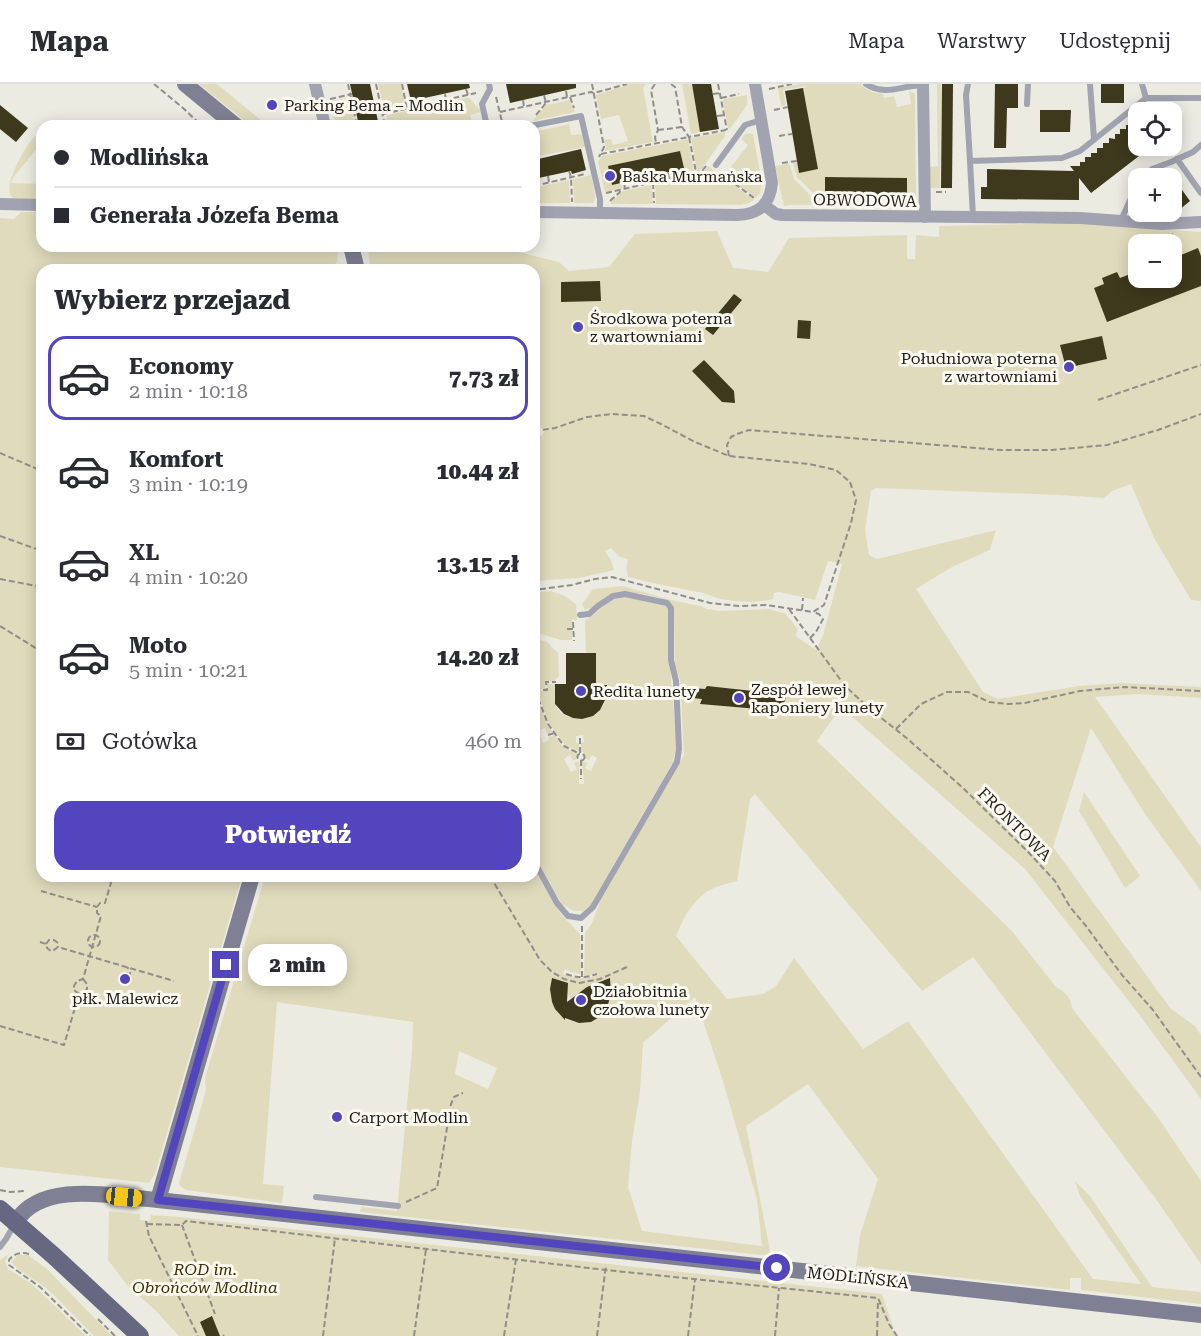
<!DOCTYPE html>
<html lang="pl">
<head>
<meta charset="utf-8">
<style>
  :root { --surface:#fff; --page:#f2f2f3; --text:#2b2b33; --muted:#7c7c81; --line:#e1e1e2; --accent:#5345bd }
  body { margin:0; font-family:"Roboto Serif",serif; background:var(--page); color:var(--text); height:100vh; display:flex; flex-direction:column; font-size:22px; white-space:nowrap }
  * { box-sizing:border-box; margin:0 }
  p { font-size:20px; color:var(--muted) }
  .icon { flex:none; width:33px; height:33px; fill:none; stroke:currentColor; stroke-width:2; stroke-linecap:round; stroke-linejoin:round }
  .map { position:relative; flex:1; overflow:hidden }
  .panel { position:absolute; left:36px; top:180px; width:504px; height:618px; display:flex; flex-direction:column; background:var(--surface); border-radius:18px; box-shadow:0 3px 15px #0003 }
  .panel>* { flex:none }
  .top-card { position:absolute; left:36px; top:36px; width:504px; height:132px; border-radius:18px; box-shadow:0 3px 15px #0003; display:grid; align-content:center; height:132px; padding:0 18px; background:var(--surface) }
  .fabs { position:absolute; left:1128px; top:18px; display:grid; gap:12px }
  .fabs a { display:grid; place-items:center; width:54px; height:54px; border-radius:12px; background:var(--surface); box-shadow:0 3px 15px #0003; font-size:30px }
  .end { position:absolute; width:27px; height:27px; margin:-14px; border:8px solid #5345bd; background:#fff; box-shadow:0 0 0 3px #fff }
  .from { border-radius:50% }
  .bubble { position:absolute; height:42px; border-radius:18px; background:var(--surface); box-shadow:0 3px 15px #0003; font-size:20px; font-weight:800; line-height:42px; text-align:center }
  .car { position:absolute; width:18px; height:36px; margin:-18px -9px; border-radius:8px; box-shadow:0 0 4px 2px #0007; background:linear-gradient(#f5c518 24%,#345 0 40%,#f5c518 0 76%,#345 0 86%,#f5c518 0) }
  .top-card b { display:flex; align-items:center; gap:21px; height:57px; font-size:22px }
  .top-card b+b { border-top:2px solid var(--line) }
  .top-card i { width:15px; height:15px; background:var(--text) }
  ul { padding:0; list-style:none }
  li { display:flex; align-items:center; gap:18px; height:84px; margin:0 12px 9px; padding:0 6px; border:3px solid transparent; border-radius:18px }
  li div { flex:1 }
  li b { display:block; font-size:22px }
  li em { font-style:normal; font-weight:800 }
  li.selected { border-color:var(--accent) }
  li>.icon { width:54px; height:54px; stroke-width:1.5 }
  h2 { padding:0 18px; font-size:27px; line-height:72px }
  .pay { display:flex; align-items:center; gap:15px; height:66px; padding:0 18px; font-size:22px }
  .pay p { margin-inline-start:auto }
  .button { display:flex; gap:12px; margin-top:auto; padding:12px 18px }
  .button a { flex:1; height:69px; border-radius:18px; background:var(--accent); color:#fff; font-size:24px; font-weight:800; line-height:69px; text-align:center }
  header { display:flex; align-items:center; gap:36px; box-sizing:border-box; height:84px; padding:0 30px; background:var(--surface); border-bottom:2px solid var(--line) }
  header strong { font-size:28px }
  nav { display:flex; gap:33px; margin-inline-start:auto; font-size:21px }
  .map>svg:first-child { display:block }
</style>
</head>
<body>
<header>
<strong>Mapa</strong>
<nav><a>Mapa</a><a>Warstwy</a><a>Udostępnij</a></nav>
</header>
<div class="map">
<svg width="1201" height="1252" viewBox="0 0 1201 1252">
  <rect width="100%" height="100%" fill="#ecebe2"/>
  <g fill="#e1dbbd" fill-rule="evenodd">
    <path d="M199,0h18l51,42h-17z"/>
    <path d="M378,0h23l3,16 -2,3 -16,4 -3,-3z"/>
    <path d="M630,0h16l-3,4 10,54 -49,9 2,-3 -2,-8 7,-1 2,6 15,-4 -9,-26 -18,4 -5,-24z"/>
    <path d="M682,0h10l8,48 -9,2z"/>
    <path d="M800,0h61c6,7 13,9 22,10l1,4 10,-2 3,11 14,-3 -2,-13 6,3 1,102 -4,7 -7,3h-7v-10h9v-18l-81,-1 -1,18 12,1v10l-12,-1 -28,-28 -4,-14h4l3,9 18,-3 -15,-81 3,-2 -23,4 3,15 -4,1 -1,-1 -3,-17z"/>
    <path d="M937,0h4l-1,104h-10v-21l8,-1z"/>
    <path d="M747,11v10l-17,24 -2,-1 -5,-27 1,-2z"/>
    <path d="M349,14l5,22 -18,5 -6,-24z"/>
    <path d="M469,14l11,12 1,2 -11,3 3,11h-85l-2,-7 2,-4 56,-13 1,2 14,-2v-3z"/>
    <path d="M570,16l5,12 -42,9 13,-16z"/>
    <path d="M569,40l2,11 9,-1 2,1 3,12 -51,10v-25z"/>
    <path d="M725,48v4l-24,34 -4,1 -6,-33z"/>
    <path d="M39,49h3v9l-29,36 -2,5 31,1v15c-9,0 -21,1 -29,-1 -13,-8 11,-50 21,-61z"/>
    <path d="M749,49l4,1 9,48 -2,11 -4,5 -17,-12 6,-9 -14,-10 17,-22 -7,-6 3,-4z"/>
    <path d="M688,55l6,33 -23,5v-2l14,-3 -5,-21 -72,15 4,19 10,-2 1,5 -18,4 -7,-30 4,-6z"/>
    <path d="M787,80l3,1 4,14 26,26h-31l-5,1 -9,-40z"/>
    <path d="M708,82l46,34 -5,3 -8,2 -85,-1 -1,-20 48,-11z"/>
    <path d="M591,91l4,20 -1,8h-20l-1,-24z"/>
    <path d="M569,96l1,23h-36v-15z"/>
    <path d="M651,101l2,19h-42v-2l12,-11z"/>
    <path d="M21,128h21v34h296l-1,16 -9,8h-286v606h200l-87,298 -6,9 -149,-16v-949l14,1z"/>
    <path d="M1077,139l124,9v369l-10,-1 -37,-62 -23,-54 -19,7 -8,7 -45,-3 -183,-7 -5,3 -6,39 4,25 8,4 119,-29 -6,20 -38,17 -36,22 67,103 15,7 81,-13 42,-3 80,4v11l-63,-4 -43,3 106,150v44l-56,-77 -54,-86 -38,119 118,162 24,17 6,9v64l-63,-86 -113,-144 -184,-162 -24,34 194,189 45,57c9,5 15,10 16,21l87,111 42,62v83l-48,-69 -180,-238 -51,34 -167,-197 -5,5 -13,82c-8,2 -16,4 -23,7 -20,9 -30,29 -38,48l51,63 36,-5 13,-8 18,-28 69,91 45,-28 185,258 48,5 -61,-88 -5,-15 15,15 62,91 49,5v12l-120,-14v-12h-11v12l-214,-24 4,-31 18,-56 -70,-95 -62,42 25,130 -411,-44 1,-5 36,4 15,-160 1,-29 -136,-20 -14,182 21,2 -2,17 -96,-13 -6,-4 -1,-3 27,-93 -1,-12 60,-202h269v-8l26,45 20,21 1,40 -10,-2 -6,-3 -2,5c13,5 23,6 36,1l-3,-2 -8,3 -4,-1 1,-42 7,-10 9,-24 83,-144 -4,-75 -5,-15 -1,-56c-1,-4 -1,-5 -5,-7 -6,-5 -38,-11 -46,-9 -13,4 -25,14 -38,17l-3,-6 11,-15 30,-3 48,14 29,6 7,3 13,2 49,-2 18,5v2l11,13 -2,6 1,2 19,13 7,-14 19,-72 -14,-3 -13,39 -36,-8 -5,1 -1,6c-16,4 -36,3 -52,0 -8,-2 -15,-6 -23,-7 -24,-5 -47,-9 -70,-15l-2,-9 2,-9 -8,-2 -9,-9 -6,3 6,9 3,10 -35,8 -45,3v-147h5l3,2 4,-8h-12v-158h-163l-3,-19 5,-5h141v5l45,11 10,9 40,-4 26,-33 82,-3 16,37 35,4 21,-34 118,-3v24h8l1,-24 23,2v-11zM1138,160h34v34h-34zM682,603l105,8 -6,16 -81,-7 2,-5 -19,-2zM610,894c11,62 -72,56 -58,1l15,13 3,7 6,-4 3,3zM695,913l28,84 34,119 5,46 -120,-15 -14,-44 4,-46 8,-49 3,-49zM459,967l38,17 -9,21 -33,-15z"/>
    <path d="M552,507l1,1 10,3 13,9 1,16 -2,1 -1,-2h-2v9h-5v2h5v10h-11l-27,-8v-39z"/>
    <path d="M625,512l37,8 6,4 2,7 1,66 6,62 -4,19 -59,102 -21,39 -10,8h-9l-12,-7 -28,-49v-158l3,1 10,25 6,10 -6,1 -2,-6 -6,3 4,12 6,-3 -1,-3 7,-2 8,12 14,6v5l-4,3 -3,-6 -6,4 7,13 6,-3 -3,-6 5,-2v23h5l-2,-23 6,2 -3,5 6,3 6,-13 -5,-3 -3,5 -5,-2v-6h-3v-9l3,-1 -1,-7 -7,1v7h3v8l-14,-6 -16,-22 -12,-32h10v-7h8c0,6 -1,13 0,19 6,22 40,18 49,1 3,-6 3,-12 3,-19h-11v-31l-10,-1 -1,-32 29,-23z"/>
    <path d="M534,554l13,4 11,11 1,23 -5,5h-9v8h-11z"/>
    <path d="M1084,708l56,84 -15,12 -46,-77z"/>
    <path d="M109,1127l31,3v6l10,1 1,-6 29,2 702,77 12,36 4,6h-719l-24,-26 -28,-25 -19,-25z"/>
    <path d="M10,1169l-5,8 3,8 25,16 53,51h-86v-76z"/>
    <path d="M18,1171h10l19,14 65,67h-18c-16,-16 -31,-33 -48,-48 -10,-8 -29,-18 -35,-26z"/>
  </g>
  <g fill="#3e381c">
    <path d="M350,0h20l9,42h-20z"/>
    <path d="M407,0h62l1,4 -59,13z"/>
    <path d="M506,0h70v4l-66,15z"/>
    <path d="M692,0h19l8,45 -19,3z"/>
    <path d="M942,0h11l-1,104h-11z"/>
    <path d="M995,0h23v24h-11l-1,40h-12z"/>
    <rect x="1101" y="0" width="23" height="19"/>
    <path d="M803,4l15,81 -19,4 -14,-82z"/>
    <path d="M0,21l28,23 -12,14 -16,-13z"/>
    <path d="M1040,26h31l-1,22h-30z"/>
    <path d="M1126,41h12v21h14l-61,47 -12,-15v22l-98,-1v-12h6v-18l87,2 -4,-5h10v-4h5v-5h6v-4h6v-5h6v-5h6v-5l6,1v-5h5v-5h6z"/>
    <path d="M581,65l5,21 -14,4 -1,-3 -37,8v-19z"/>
    <path d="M680,67l5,21 -14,3 -1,-3 -58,13 -4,-19z"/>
    <path d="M1172,92l18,25 -11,9 -7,-11z"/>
    <path d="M825,93l82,1v18l-82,-1z"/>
    <path d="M1172,149l9,22 17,-7 3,8v30l-94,36 -13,-34 10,-4 -2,-6 15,-6 3,6 18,-7v7h34z"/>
    <path d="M600,197l1,20 -40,1v-20z"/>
    <path d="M734,210l8,6 -29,35 -8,-6z"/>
    <path d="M798,236l13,1 -1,18 -13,-1z"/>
    <path d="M1102,252l5,23 -41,9 -6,-23z"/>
    <path d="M704,276l30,31 1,12 -13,-1 -30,-31z"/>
    <path d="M566,569h30v32h11l-1,13 -6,12 -7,6 -11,3 -9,-1 -9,-4 -9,-10v-20h11z"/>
    <path d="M707,602l46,5 34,4 -6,16 -81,-7 2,-5 -20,-2v-10l23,2z"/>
    <path d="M552,894l16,5 -1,19 20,-15 23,-9 1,16 -4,14 -6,8 -10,6 -12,1 -14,-5v2l-10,-11 -3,-7 -2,-13z"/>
    <path d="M212,1232l8,20h-14l-6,-14z"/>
  </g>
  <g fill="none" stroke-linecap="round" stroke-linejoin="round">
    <g stroke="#8f8e88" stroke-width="2" stroke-dasharray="6 3" stroke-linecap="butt">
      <path d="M154,0l29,24 19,18"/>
      <path d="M348,0l9,42"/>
      <path d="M376,0l9,42"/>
      <path d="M402,0l5,25"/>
      <path d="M592,0l12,63 -5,10"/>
      <path d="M655,0l-4,6 7,40 -3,7 1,6"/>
      <path d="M671,0l4,3 7,40 7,10 37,-7"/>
      <path d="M718,0l9,46"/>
      <path d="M466,5l2,6"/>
      <path d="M769,5l23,-5"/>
      <path d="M566,7l1,6"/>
      <path d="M445,10l1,6"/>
      <path d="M713,10l7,-1"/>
      <path d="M496,13l7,29"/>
      <path d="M570,13l4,11"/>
      <path d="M423,14l1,7"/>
      <path d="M721,14l18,-4"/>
      <path d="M330,15l22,-5"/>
      <path d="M523,16l1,7"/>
      <path d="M774,26l14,-3"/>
      <path d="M500,28l91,-20 3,1 33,-9"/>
      <path d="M383,30l93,-21"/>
      <path d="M536,31l10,-12 -2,-8"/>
      <path d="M717,32l7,-1"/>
      <path d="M338,42l20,-5"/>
      <path d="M658,46l24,-3"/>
      <path d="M779,52l13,-2"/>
      <path d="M601,70l88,-17 7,35"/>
      <path d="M782,79l15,-2"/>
      <path d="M569,87l2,6 1,25"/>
      <path d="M668,89l1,6"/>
      <path d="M720,89l34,25"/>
      <path d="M548,92l1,6"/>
      <path d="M646,94l1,6"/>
      <path d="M624,98l1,7"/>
      <path d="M653,99l1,20"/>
      <path d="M534,102l51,-12"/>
      <path d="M936,108h10"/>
      <path d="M606,109l96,-22 4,-5"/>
      <path d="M610,117l10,-9 -1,-2"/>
      <path d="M840,118v-6"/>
      <path d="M867,119l1,-7"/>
      <path d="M895,119v-7"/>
      <path d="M1098,316l103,-35"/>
      <path d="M534,347l21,-3 32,-11 24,-3 33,2 17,8 34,18 34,14 80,8 27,6 14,12 6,18 -5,23 -27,82 -11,7 -47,-7 -27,1 -29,-3 -98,-26 -17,2 -23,6 -38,5"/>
      <path d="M0,369l42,18"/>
      <path d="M729,372l-2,-11 4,-8 6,-3 12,-4 252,20h51l55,-5 51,-15 43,-16"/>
      <path d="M0,452l42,15"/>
      <path d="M0,495l42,8"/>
      <path d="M789,525l56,77 25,23 39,31 54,48 66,65 26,28 15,26 16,19 36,49 31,35 48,67"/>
      <path d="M802,526l1,-12"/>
      <path d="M573,538l1,19"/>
      <path d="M0,542l42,26"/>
      <path d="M567,545h7"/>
      <path d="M810,554l6,-6 7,-13 -4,-5 -6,-2"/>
      <path d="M534,606h13l-1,-8h10"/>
      <path d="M535,606l13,34 16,22 14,7"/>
      <path d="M896,645l25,-25 26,-12h21l21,10 19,2 17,-1 55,-12 44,-4 77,4"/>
      <path d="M548,651l7,-2"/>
      <path d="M580,654v15"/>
      <circle cx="581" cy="673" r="3.5"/>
      <path d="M581,676v19"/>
      <path d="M490,792l50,84 12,12 12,7 15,4 21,-4 27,-12"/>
      <path d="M41,807l56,16"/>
      <path d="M582,842v51"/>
      <circle cx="94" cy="857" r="6"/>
      <path d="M40,858l6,2 1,4 4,3 3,-1 4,-3 116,34"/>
      <path d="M46,860l3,-4h5l4,3v4"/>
      <path d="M566,890c11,4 20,4 31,0"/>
      <path d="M126,894l2,-11"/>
      <path d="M129,894l2,-10"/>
      <path d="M79,910l-5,-4v-4l3,-5 6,-2 18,-63 -4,-3v-6l3,-4h5l8,-27"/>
      <path d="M0,942l64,19 15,-51 4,-1 4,-4v-5l-4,-5"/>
      <path d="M0,1106l10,2 14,-1 2,1"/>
      <path d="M406,1118l31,-14 14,-84 3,-7 9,-4"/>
      <path d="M146,1137l3,15 49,100"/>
      <path d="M147,1140l35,1 4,-4 420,49 272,28 11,26 8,12"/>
      <path d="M182,1141l33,89"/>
      <path d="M29,1170c-8,-2 -15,-1 -20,6v5l31,22 50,49"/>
      <path d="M98,1235l17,17"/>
      <path d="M223,1251l1,1"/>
      <path d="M323,1252l12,-98"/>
      <path d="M414,1252l12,-87"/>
      <path d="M504,1252l12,-77"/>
      <path d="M597,1252l9,-71"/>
      <path d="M688,1252l7,-57"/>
      <path d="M775,1252l4,-48"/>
      <path d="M877,1252l1,-36"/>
    </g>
    <g stroke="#a2a3b1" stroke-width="6">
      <path d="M866,0c19,13 37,1 57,1"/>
      <path d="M968,0l-2,11 4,66"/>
      <path d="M1090,0l4,55"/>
      <path d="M1142,0l4,14"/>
      <path d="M1027,20l1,-20"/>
      <path d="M487,42l-5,-22 8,-15 -1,-5"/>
      <path d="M530,42l51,-10 19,83v14"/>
      <path d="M1177,75l24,34"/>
      <path d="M716,81l29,-40 16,-5"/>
      <path d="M1143,94l9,-9 19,-7 22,-10 8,-7"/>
      <path d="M973,133l-3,-56 92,-3 18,-7 66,-53h55"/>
      <path d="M1121,136l17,-37"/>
      <path d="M534,777l23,42 11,13 13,2 12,-11 84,-145 2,-13 -3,-68 -5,-21v-52l-4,-5 -42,-9 -12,2 -15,10 -9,8 -9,1"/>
      <path d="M316,1113l82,9"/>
      <path d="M0,1163l6,-8 8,-14"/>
    </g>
    <g stroke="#a2a3b1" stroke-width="12">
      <path d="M315,0l10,42"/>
      <path d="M923,0l2,133"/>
      <path d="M0,120l42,1"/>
      <path d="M764,121l12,9 6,1 298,3 82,6 39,-2"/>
      <path d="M534,128l203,3c22,-1 33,-10 35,-32l-17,-99"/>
    </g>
    <g stroke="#7f8094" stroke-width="16">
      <path d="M185,0l51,42"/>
      <path d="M351,162l6,24"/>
      <path d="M158,1116l94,-324"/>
      <path d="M16,1138c25,-43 100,-25 142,-22l1043,115"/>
    </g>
    <path stroke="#666780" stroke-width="18" d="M0,1125l54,47 86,80"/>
  </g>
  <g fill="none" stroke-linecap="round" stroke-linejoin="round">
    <path stroke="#5345bd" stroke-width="8" d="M226,881l-68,235 619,68"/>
  </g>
  <g fill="#5345bd" stroke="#faf8ef" stroke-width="2">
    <circle cx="272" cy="21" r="6"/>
    <circle cx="610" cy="92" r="6"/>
    <circle cx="578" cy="243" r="6"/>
    <circle cx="1069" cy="283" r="6"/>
    <circle cx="581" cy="607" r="6"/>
    <circle cx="739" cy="614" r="6"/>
    <circle cx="125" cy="895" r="6"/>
    <circle cx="581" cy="916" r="6"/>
    <circle cx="337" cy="1033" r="6"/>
  </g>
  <g text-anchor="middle" stroke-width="6" stroke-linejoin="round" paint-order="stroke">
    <g font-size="16" fill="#1d1c19" stroke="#faf8ef" text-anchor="start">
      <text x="284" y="27">Parking Bema – Modlin</text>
      <text x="622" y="98">Baśka Murmańska</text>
      <text x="590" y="240">Środkowa poterna<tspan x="590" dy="18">z wartowniami</tspan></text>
      <text x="1057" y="280" text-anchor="end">Południowa poterna<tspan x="1057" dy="18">z wartowniami</tspan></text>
      <text x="751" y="611">Zespół lewej<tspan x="751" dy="18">kaponiery lunety</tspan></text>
      <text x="593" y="613">Redita lunety</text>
      <text x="593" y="913">Działobitnia<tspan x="593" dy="18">czołowa lunety</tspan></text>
      <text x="125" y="920" text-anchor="middle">płk. Malewicz</text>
      <text x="349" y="1039">Carport Modlin</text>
    </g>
    <g font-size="16" fill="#1d1c19" stroke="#faf8ef">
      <text transform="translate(865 116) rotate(1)" y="6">OBWODOWA</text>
      <text transform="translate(1015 740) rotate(45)" y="6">FRONTOWA</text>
      <text transform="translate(858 1193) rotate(6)" y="6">MODLIŃSKA</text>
    </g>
    <g font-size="16" font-style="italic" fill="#393005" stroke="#faf8ef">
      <text x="205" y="1191">ROD im.<tspan x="205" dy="18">Obrońców Modlina</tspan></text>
    </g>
  </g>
</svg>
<div class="fabs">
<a><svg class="icon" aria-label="locate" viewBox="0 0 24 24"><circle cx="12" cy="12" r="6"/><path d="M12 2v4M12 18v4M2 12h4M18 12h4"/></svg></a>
<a>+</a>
<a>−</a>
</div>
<i class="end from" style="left:777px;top:1184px"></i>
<i class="end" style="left:226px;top:881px"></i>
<div class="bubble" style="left:248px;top:860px;width:99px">2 min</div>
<i class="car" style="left:124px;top:1113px;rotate:96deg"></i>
<div class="top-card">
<b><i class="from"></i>Modlińska</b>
<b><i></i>Generała Józefa Bema</b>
</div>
<section class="panel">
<h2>Wybierz przejazd</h2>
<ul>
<li class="selected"><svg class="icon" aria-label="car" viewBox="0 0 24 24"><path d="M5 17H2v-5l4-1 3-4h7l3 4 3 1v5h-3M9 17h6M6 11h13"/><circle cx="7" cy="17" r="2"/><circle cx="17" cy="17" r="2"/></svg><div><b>Economy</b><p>2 min · 10:18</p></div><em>7.73 zł</em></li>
<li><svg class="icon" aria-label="car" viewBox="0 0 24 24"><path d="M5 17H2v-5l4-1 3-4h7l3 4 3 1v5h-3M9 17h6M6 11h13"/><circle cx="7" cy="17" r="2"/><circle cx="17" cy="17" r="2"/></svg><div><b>Komfort</b><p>3 min · 10:19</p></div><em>10.44 zł</em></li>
<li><svg class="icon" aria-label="car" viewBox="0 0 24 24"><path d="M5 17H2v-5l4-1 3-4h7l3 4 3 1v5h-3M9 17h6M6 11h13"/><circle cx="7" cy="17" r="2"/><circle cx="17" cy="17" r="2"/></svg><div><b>XL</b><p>4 min · 10:20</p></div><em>13.15 zł</em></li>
<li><svg class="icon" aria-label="car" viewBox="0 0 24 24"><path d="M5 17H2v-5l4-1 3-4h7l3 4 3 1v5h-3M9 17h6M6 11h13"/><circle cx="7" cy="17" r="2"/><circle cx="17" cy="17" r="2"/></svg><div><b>Moto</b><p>5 min · 10:21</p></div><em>14.20 zł</em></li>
</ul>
<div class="pay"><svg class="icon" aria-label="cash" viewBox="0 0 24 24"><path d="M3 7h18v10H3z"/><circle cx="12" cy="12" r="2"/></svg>Gotówka<p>460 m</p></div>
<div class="button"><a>Potwierdź</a></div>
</section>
</div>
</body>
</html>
